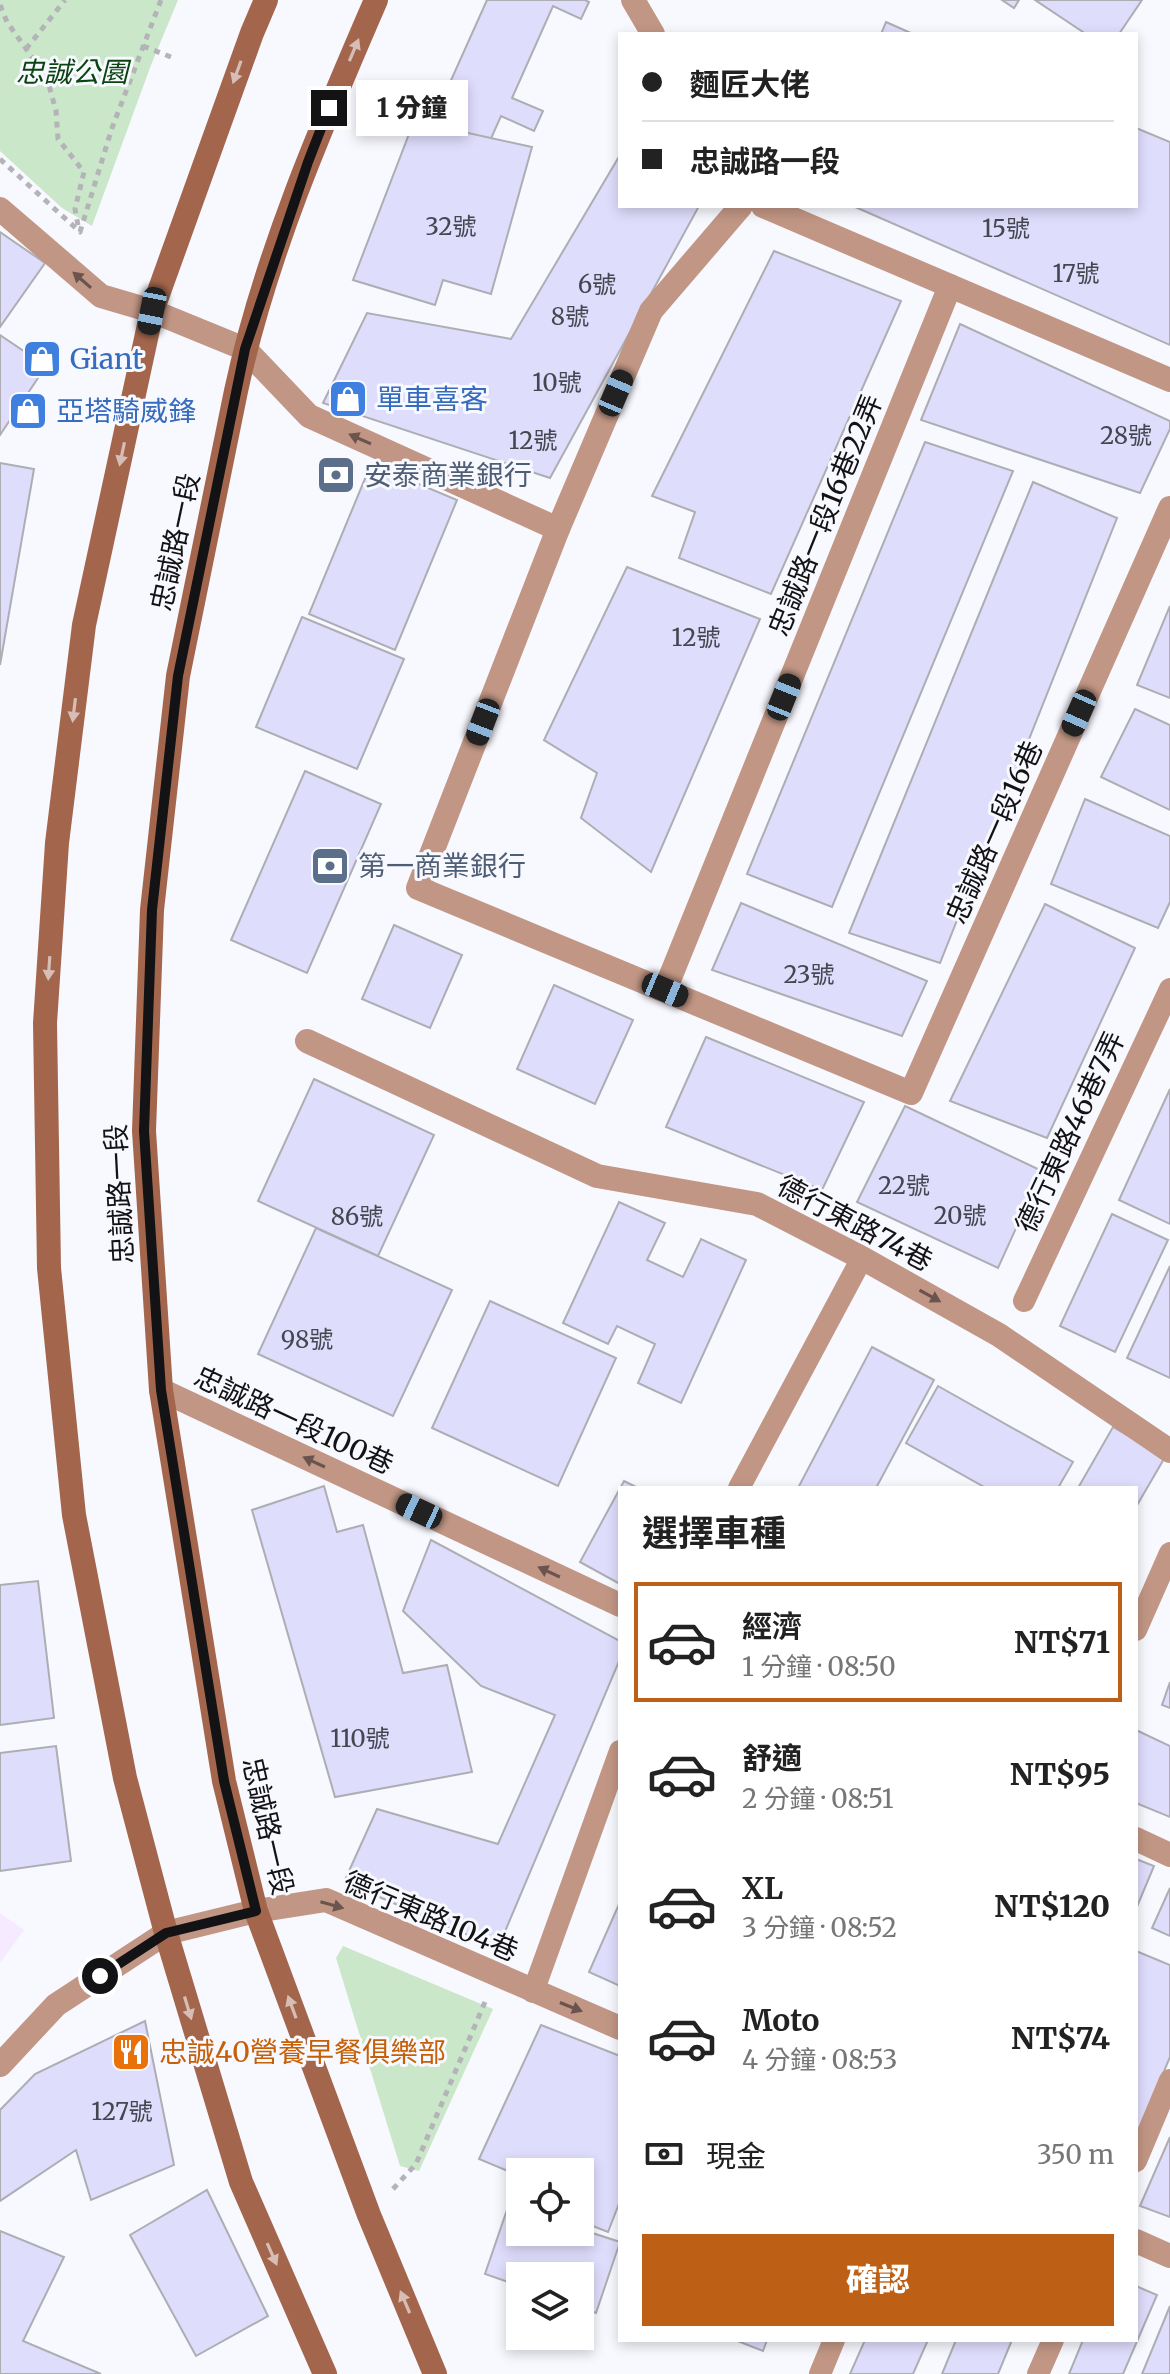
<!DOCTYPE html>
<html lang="zh-TW">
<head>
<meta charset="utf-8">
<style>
  :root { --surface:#fff; --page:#f2f2f2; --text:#222; --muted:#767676; --line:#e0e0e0; --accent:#bd5f14 }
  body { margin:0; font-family:Merriweather,"Noto Sans TC",serif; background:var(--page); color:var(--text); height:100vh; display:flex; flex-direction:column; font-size:30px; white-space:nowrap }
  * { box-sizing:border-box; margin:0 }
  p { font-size:26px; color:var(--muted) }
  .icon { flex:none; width:44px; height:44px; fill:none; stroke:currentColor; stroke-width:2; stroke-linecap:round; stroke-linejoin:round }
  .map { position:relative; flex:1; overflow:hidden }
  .side { position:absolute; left:618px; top:1486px; width:520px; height:856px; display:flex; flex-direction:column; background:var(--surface); border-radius:0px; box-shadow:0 4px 12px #0003 }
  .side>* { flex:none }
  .hud { position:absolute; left:618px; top:32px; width:520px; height:176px; border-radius:0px; box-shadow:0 4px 12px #0003; display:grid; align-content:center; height:176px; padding:0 24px; background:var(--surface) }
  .controls { position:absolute; left:506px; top:2158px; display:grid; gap:16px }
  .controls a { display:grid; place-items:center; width:88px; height:88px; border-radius:0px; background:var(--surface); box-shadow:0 4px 12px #0003; font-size:40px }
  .end { position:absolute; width:36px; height:36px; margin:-18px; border:10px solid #131316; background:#fff; box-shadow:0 0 0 4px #fff }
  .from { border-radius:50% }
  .bubble { position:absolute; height:56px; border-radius:0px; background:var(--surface); box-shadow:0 4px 12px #0003; font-size:26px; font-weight:800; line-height:56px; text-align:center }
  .car { position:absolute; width:24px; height:48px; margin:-24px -12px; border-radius:10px; box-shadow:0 0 6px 2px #0007; background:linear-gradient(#222 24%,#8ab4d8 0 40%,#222 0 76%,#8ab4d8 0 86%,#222 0) }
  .hud b { display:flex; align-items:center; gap:28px; height:76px; font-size:30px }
  .hud b+b { border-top:2px solid var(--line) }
  .hud i { width:20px; height:20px; background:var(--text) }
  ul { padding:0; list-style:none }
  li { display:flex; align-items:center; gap:24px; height:120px; margin:0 16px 12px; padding:0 8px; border:4px solid transparent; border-radius:0px }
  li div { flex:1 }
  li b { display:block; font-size:30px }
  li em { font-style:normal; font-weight:800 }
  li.selected { border-color:var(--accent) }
  li>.icon { width:72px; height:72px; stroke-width:1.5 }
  h2 { padding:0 24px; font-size:36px; line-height:96px }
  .pay { display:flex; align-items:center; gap:20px; height:88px; padding:0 24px; font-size:30px }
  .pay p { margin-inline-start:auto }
  .primary-button { display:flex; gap:16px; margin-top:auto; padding:16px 24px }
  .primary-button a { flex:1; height:92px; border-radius:0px; background:var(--accent); color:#fff; font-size:32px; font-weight:800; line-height:92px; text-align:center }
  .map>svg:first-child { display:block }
</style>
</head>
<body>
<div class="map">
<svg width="1170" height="2374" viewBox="0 0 1170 2374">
  <rect width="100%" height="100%" fill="#f8f8ff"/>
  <path fill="#f5eaff" d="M0,1913l24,17 -24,33z"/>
  <g fill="#cae7c9">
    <path d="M0,0h178l-27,65 -59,161 -30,-18 -62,-57z"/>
    <path d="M343,1946l150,63 -74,162 -19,-5 -64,-208z"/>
  </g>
  <g fill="#dfddfc" stroke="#adadb3" stroke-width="2">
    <path d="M487,0h98l4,2 -8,17 -28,-13 -41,92 31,13 -9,20 -33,-15 -20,45 -55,-25z"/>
    <path d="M1002,0h17l-5,8z"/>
    <path d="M1035,0h107l-23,34h-33z"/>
    <path d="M886,22l27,12h-32z"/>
    <path d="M414,121l118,26 -41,147 -48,-14 -8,25 -82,-25z"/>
    <path d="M1136,128l34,14v203l-317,-139h283z"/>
    <path d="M620,155v51h79l-149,272 -227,-75 44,-90 144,26z"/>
    <path d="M0,232l45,31 -45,64z"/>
    <path d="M774,251l127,50 -130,293 -92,-36 16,-46 -43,-16z"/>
    <path d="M960,324l210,97v8l-30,64 -219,-73z"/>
    <path d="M0,335l46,31 -46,69z"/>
    <path d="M925,442l88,29 -181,436 -85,-33z"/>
    <path d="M0,463l34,6 -34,196z"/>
    <path d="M371,464l86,36 -62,150 -86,-36z"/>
    <path d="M1033,482l84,36 -177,445 -91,-30z"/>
    <path d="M627,567l133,52 -109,253 -70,-54 16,-45 -53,-33z"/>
    <path d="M1170,606v92l-33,-13z"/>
    <path d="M302,617l102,42 -47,110 -101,-42z"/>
    <path d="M1135,709l35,16v85l-69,-33z"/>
    <path d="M305,771l76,33 -74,169 -76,-33z"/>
    <path d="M1085,799l85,37v66l-12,26 -107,-44z"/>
    <path d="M741,903l186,78 -25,55 -190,-66z"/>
    <path d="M1045,904l90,44 -88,190 -97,-37z"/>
    <path d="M394,925l68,30 -32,73 -68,-29z"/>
    <path d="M554,985l79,35 -38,84 -78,-35z"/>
    <path d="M706,1037l158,65 -42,88 -156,-63z"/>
    <path d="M314,1079l120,56 -56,121 -120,-55z"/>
    <path d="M1170,1089v135l-51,-24z"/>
    <path d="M905,1106l137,65 -44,97 -141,-66z"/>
    <path d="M619,1202l46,21 -18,37 36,17 18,-38 45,21 -65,143 -43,-20 17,-39 -38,-18 -9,18 -45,-21z"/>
    <path d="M1112,1214l56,26 -53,112 -55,-26z"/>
    <path d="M316,1228l136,62 -59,126 -135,-62z"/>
    <path d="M1170,1266v112l-43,-20z"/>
    <path d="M490,1301l126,57 -58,128 -126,-58z"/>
    <path d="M872,1347l62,33 -58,108h-78z"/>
    <path d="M938,1386l135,76 -15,26h-72l-80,-45z"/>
    <path d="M1113,1427l52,30 -29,50v-19h-58z"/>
    <path d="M624,1481l14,7h-18v96l-40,-22z"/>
    <path d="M324,1486l13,46 26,-7 40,148 44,-8 25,107 -137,25 -83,-287z"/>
    <path d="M431,1540l189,101v18l-122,289 -154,-66 33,-73 121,35 57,-129 -74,-29 -78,-75z"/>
    <path d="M38,1581l16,137 -54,7v-140z"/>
    <path d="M1170,1682v26l-8,-3z"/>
    <path d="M1136,1730l34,16v71l-34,-14z"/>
    <path d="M56,1746l15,115 -71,10v-118z"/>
    <path d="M1136,1859l18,7 -18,43z"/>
    <path d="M1170,1888v48l-18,-8z"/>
    <path d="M620,1902v84l-31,-14z"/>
    <path d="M1136,1951l34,14v92l-34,82z"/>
    <path d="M145,2021l29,144 -83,35 -15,-50 -76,51v-91l35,-36z"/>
    <path d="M541,2025l79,31v145l-12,31 -28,-11v-49h-60v4l-41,-17z"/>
    <path d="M1170,2137v80l-30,-11z"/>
    <path d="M207,2190l61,126 -72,40 -66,-121z"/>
    <path d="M509,2204l11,4v24h60v-3l40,13 -24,71 -16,-6v-31h-60v10l-35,-12z"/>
    <path d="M0,2231l64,26 -41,84 78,33h-101z"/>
    <path d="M1136,2286l21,9 -34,79h-54l14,-34h53z"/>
    <path d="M1170,2306v68h-28z"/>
    <path d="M735,2340h32l-4,11z"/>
    <path d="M865,2340h63l-15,34h-63z"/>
    <path d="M956,2340h56l-14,34h-56z"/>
  </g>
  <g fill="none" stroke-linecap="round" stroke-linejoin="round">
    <g stroke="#b3b3b8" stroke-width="5" stroke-dasharray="6 6" stroke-linecap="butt">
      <path d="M0,5l7,17 40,56 9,33 2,28 26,33 -9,37 4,22"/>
      <path d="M143,46l33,13"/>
      <path d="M26,49l39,-49"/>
      <path d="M0,159l80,73 32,-104 49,-128"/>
      <path d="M393,2189l23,-25 69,-162"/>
    </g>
    <g stroke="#c19684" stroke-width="22">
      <path d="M1024,1301l146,-312"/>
      <path d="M739,1488l123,-230"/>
      <path d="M1136,1630l34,-77"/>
      <path d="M533,1992l87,-241"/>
      <path d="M1136,2161l34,-81"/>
      <path d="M820,2374l14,-34"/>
      <path d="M1038,2374l15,-34"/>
    </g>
    <g stroke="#c19684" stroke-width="24">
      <path d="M633,0l20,34"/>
      <path d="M741,206l-90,105 -93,218 -140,359 493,205 259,-585"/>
      <path d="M763,206l407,174"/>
      <path d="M0,209l101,87 51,15 93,38 64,67 249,113"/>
      <path d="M665,990l285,-704"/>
      <path d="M307,1041l290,135 160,28 105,54 137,77 171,116"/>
      <path d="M161,1390l459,215"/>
      <path d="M1136,1839l34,16"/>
      <path d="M0,2065l56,-60 110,-72 90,-22 70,-11 294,128"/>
      <path d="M1136,2241l34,15"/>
    </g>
    <g stroke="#a3664c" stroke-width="24">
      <path d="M266,0l-14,33 -100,278 -68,314 -27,218 -12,180 4,245 25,247 51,263 41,155 75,249 84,192"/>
      <path d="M376,0c-55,127 -111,256 -140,391l-58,285 -26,234 -8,221 17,259 63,391 32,130 113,304 66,159"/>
    </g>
  </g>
  <defs><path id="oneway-solid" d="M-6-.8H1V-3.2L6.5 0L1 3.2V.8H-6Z" transform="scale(2)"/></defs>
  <g fill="#d6beb7">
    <use href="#oneway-solid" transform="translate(354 50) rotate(-67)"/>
    <use href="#oneway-solid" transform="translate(237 72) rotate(110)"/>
    <use href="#oneway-solid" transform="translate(122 454) rotate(102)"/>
    <use href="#oneway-solid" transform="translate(74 710) rotate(97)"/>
    <use href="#oneway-solid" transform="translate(49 968) rotate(94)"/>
    <use href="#oneway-solid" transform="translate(292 2007) rotate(-110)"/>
    <use href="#oneway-solid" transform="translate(188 2008) rotate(73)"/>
    <use href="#oneway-solid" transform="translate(272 2254) rotate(66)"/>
    <use href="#oneway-solid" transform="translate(405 2302) rotate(-113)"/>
  </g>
  <g fill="#6a544d">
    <use href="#oneway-solid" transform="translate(82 280) rotate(-139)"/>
    <use href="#oneway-solid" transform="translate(360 439) rotate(-156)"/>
    <use href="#oneway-solid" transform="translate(930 1296) rotate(29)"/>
    <use href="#oneway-solid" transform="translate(314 1462) rotate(-155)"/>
    <use href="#oneway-solid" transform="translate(549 1572) rotate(-155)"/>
    <use href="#oneway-solid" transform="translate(332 1905) rotate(16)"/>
    <use href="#oneway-solid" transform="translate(571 2007) rotate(22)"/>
  </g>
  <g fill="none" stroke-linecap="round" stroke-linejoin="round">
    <path stroke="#131316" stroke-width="10" d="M100,1976l66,-43 90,-22 -32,-130 -63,-391 -17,-259 8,-221 26,-234 67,-327 63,-187 21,-54"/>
  </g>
  <defs>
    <g id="shop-square" transform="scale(2)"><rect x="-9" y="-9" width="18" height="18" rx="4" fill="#3f7fe0" stroke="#f8f8ff"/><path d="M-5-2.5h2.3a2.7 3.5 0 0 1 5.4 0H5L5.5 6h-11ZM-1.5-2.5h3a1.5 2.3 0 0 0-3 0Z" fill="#fff"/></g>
    <g id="bank-square" transform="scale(2)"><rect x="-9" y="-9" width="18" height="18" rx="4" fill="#5c6f8a" stroke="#f8f8ff"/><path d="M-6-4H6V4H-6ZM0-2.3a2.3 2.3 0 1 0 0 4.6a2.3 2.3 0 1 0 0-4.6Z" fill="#fff"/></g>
    <g id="restaurant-square" transform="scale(2)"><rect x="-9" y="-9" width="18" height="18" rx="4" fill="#e8710a" stroke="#f8f8ff"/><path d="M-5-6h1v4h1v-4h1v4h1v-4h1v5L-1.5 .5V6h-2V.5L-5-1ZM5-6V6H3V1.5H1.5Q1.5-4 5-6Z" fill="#fff"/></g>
  </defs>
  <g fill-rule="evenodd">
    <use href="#shop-square" x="42" y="359"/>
    <use href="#shop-square" x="348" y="399"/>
    <use href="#shop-square" x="28" y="411"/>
    <use href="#bank-square" x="336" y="475"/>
    <use href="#bank-square" x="330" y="866"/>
    <use href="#restaurant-square" x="131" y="2052"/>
  </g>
  <g text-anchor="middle" stroke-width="6" stroke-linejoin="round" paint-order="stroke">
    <g font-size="24" fill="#464650">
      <text x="451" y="235">32號</text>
      <text x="1006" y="237">15號</text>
      <text x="1076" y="282">17號</text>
      <text x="597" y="293">6號</text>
      <text x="570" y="325">8號</text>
      <text x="557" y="391">10號</text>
      <text x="1126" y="444">28號</text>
      <text x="533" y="449">12號</text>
      <text x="696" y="646">12號</text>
      <text x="809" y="983">23號</text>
      <text x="904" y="1194">22號</text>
      <text x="960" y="1224">20號</text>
      <text x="357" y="1225">86號</text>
      <text x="307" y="1348">98號</text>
      <text x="360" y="1747">110號</text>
      <text x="122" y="2120">127號</text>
    </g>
    <g font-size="28" font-style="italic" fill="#0b4410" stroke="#f8f8ff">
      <text x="72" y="82">忠誠公園</text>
    </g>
    <g font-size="28" fill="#366cbe" stroke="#f8f8ff" text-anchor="start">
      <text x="70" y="369">Giant</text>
      <text x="376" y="409">單車喜客</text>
      <text x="56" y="421">亞塔騎威鋒</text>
    </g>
    <g font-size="28" fill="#4e5e75" stroke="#f8f8ff" text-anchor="start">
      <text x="364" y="485">安泰商業銀行</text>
      <text x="358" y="876">第一商業銀行</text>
    </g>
    <g font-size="28" fill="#131316" stroke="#f8f8ff">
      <text transform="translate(825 515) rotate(-68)" y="10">忠誠路一段16巷22弄</text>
      <text transform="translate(175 542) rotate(-78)" y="10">忠誠路一段</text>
      <text transform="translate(994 832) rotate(-66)" y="10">忠誠路一段16巷</text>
      <text transform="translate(1070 1132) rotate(-65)" y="10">德行東路46巷7弄</text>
      <text transform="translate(119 1194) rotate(-93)" y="10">忠誠路一段</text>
      <text transform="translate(855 1223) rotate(28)" y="10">德行東路74巷</text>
      <text transform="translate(294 1420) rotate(25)" y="10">忠誠路一段100巷</text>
      <text transform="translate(268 1826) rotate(77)" y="10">忠誠路一段</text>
      <text transform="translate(431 1916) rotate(23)" y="10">德行東路104巷</text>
    </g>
    <g font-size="28" fill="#c56008" stroke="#f8f8ff" text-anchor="start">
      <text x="159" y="2062">忠誠40營養早餐俱樂部</text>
    </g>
  </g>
</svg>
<div class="controls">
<a><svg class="icon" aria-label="locate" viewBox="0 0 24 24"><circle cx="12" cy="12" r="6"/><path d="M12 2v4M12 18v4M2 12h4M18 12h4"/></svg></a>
<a><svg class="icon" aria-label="layers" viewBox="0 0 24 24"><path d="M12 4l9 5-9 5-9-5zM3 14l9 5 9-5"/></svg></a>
</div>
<i class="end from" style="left:100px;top:1976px"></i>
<i class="end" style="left:329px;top:108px"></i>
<div class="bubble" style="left:356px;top:80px;width:112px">1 分鐘</div>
<i class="car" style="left:152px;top:311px;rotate:191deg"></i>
<i class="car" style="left:616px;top:393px;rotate:23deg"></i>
<i class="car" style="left:784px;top:697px;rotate:22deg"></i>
<i class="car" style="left:1079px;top:713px;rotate:204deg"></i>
<i class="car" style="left:483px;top:722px;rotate:201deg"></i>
<i class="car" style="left:665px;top:990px;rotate:113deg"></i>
<i class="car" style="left:419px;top:1511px;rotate:295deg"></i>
<div class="hud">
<b><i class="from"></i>麵匠大佬</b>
<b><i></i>忠誠路一段</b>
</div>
<section class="side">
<h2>選擇車種</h2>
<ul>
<li class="selected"><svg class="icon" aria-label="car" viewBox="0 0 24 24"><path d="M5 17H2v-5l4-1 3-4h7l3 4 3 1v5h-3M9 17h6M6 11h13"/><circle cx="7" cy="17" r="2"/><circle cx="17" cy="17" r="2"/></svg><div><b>經濟</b><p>1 分鐘 · 08:50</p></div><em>NT$71</em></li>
<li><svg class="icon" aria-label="car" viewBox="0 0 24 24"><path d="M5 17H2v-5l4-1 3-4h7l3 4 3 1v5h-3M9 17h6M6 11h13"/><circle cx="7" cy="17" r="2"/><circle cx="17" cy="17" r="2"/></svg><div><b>舒適</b><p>2 分鐘 · 08:51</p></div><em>NT$95</em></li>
<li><svg class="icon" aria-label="car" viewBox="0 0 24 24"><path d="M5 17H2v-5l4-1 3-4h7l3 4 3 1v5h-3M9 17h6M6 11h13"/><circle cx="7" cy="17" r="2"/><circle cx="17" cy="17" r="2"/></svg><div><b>XL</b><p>3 分鐘 · 08:52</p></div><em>NT$120</em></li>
<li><svg class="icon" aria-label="car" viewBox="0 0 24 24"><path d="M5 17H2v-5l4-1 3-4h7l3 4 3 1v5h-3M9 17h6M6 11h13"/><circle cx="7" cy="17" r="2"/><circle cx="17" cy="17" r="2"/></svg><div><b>Moto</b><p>4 分鐘 · 08:53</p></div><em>NT$74</em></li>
</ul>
<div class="pay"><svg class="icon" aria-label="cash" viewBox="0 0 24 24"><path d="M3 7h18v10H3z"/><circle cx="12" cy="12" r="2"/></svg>現金<p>350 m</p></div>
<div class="primary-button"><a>確認</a></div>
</section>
</div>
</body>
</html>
